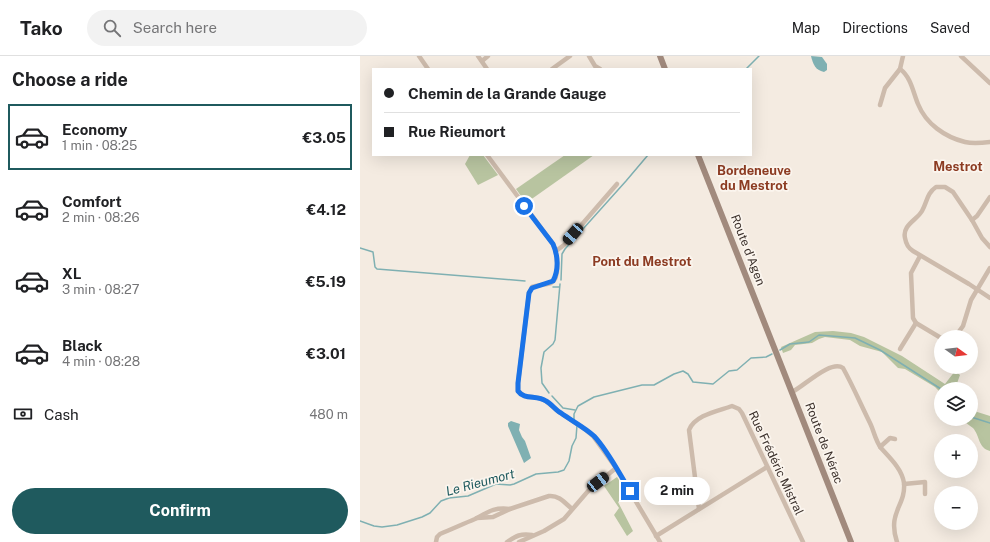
<!DOCTYPE html>
<html lang="en">
<head>
<meta charset="utf-8">
<style>
  :root { --surface:#fff; --page:#f2f2f2; --text:#202124; --muted:#757577; --line:#e0e0e0; --accent:#1f5a5e }
  body { margin:0; font-family:"Public Sans",sans-serif; background:var(--page); color:var(--text); height:100vh; display:flex; flex-direction:column; font-size:15px; white-space:nowrap }
  * { box-sizing:border-box; margin:0 }
  p { font-size:13px; color:var(--muted) }
  .icon { flex:none; width:22px; height:22px; fill:none; stroke:currentColor; stroke-width:2; stroke-linecap:round; stroke-linejoin:round }
  .map { position:relative; flex:1; overflow:hidden }
  .drawer { display:flex; flex-direction:column; background:var(--surface); width:360px }
  .drawer>* { flex:none }
  .top-card { position:absolute; left:12px; top:12px; width:380px; height:88px; border-radius:0px; box-shadow:0 4px 16px #0002; display:grid; align-content:center; height:88px; padding:0 12px; background:var(--surface) }
  .needle { width:26px; rotate:105deg }
  .tools { position:absolute; left:574px; top:274px; display:grid; gap:8px }
  .tools a { display:grid; place-items:center; width:44px; height:44px; border-radius:50%; background:var(--surface); box-shadow:0 4px 16px #0002; font-size:20px }
  .end { position:absolute; width:18px; height:18px; margin:-9px; border:5px solid #1a73e8; background:#fff; box-shadow:0 0 0 2px #fff }
  .from { border-radius:50% }
  .bubble { position:absolute; height:28px; border-radius:14px; background:var(--surface); box-shadow:0 4px 16px #0002; font-size:13px; font-weight:700; line-height:28px; text-align:center }
  .car { position:absolute; width:12px; height:24px; margin:-12px -6px; border-radius:5px; box-shadow:0 0 3px 1px #0007; background:linear-gradient(#222 24%,#8ab4d8 0 40%,#222 0 76%,#8ab4d8 0 86%,#222 0) }
  .top-card b { display:flex; align-items:center; gap:14px; height:38px; font-size:15px }
  .top-card b+b { border-top:1px solid var(--line) }
  .top-card i { width:10px; height:10px; background:var(--text) }
  ul { padding:0; list-style:none }
  li { display:flex; align-items:center; gap:12px; height:66px; margin:0 8px 6px; padding:0 4px; border:2px solid transparent; border-radius:0px }
  li div { flex:1 }
  li b { display:block; font-size:15px }
  li em { font-style:normal; font-weight:700 }
  li.selected { border-color:var(--accent) }
  li>.icon { width:36px; height:36px; stroke-width:1.5 }
  h2 { padding:0 12px; font-size:18px; line-height:48px }
  .pay { display:flex; align-items:center; gap:10px; height:44px; padding:0 12px; font-size:15px }
  .pay p { margin-inline-start:auto }
  .button { display:flex; gap:8px; margin-top:auto; padding:8px 12px }
  .button a { flex:1; height:46px; border-radius:24px; background:var(--accent); color:#fff; font-size:16px; font-weight:700; line-height:46px; text-align:center }
  header { display:flex; align-items:center; gap:24px; box-sizing:border-box; height:56px; padding:0 20px; background:var(--surface); border-bottom:1px solid var(--line) }
  header strong { font-size:19px }
  nav { display:flex; gap:22px; margin-inline-start:auto; font-size:14px }
  .search { width:280px; height:36px; background:var(--page); display:flex; align-items:center; gap:10px; box-sizing:border-box; padding:0 14px; border-radius:22px; color:var(--muted); font-size:15px }
  main { display:flex; flex:1; min-height:0 }
  .map>svg:first-child { display:block }
</style>
</head>
<body>
<header>
<strong>Tako</strong>
<div class="search"><svg class="icon" aria-label="search" viewBox="0 0 24 24"><circle cx="10" cy="10" r="6"/><path d="M15 15l6 6"/></svg>Search here</div>
<nav><a>Map</a><a>Directions</a><a>Saved</a></nav>
</header>
<main>
<section class="drawer">
<h2>Choose a ride</h2>
<ul>
<li class="selected"><svg class="icon" aria-label="car" viewBox="0 0 24 24"><path d="M5 17H2v-5l4-1 3-4h7l3 4 3 1v5h-3M9 17h6M6 11h13"/><circle cx="7" cy="17" r="2"/><circle cx="17" cy="17" r="2"/></svg><div><b>Economy</b><p>1 min · 08:25</p></div><em>€3.05</em></li>
<li><svg class="icon" aria-label="car" viewBox="0 0 24 24"><path d="M5 17H2v-5l4-1 3-4h7l3 4 3 1v5h-3M9 17h6M6 11h13"/><circle cx="7" cy="17" r="2"/><circle cx="17" cy="17" r="2"/></svg><div><b>Comfort</b><p>2 min · 08:26</p></div><em>€4.12</em></li>
<li><svg class="icon" aria-label="car" viewBox="0 0 24 24"><path d="M5 17H2v-5l4-1 3-4h7l3 4 3 1v5h-3M9 17h6M6 11h13"/><circle cx="7" cy="17" r="2"/><circle cx="17" cy="17" r="2"/></svg><div><b>XL</b><p>3 min · 08:27</p></div><em>€5.19</em></li>
<li><svg class="icon" aria-label="car" viewBox="0 0 24 24"><path d="M5 17H2v-5l4-1 3-4h7l3 4 3 1v5h-3M9 17h6M6 11h13"/><circle cx="7" cy="17" r="2"/><circle cx="17" cy="17" r="2"/></svg><div><b>Black</b><p>4 min · 08:28</p></div><em>€3.01</em></li>
</ul>
<div class="pay"><svg class="icon" aria-label="cash" viewBox="0 0 24 24"><path d="M3 7h18v10H3z"/><circle cx="12" cy="12" r="2"/></svg>Cash<p>480 m</p></div>
<div class="button"><a>Confirm</a></div>
</section>
<div class="map">
<svg width="630" height="486" viewBox="0 0 630 486">
  <rect width="100%" height="100%" fill="#f4ebe1"/>
  <g fill="#b8c4a0">
    <path d="M110,99h13l15,20 -20,10 -13,-21z"/>
    <path d="M205,99h29l-68,48 -10,-14z"/>
    <path d="M473,275l18,2 13,4 38,19 43,28 10,-13 5,4 -5,14h-14v4l-6,-6 -30,-18 -7,-1 -16,-16 -22,-6 -10,-6 -25,-3 -6,2 -7,4 -17,2 -4,5 -8,3 -2,-6 34,-15z"/>
    <path d="M611,354l19,6v35c-12,-3 -10,-15 -17,-23 -4,-3 -7,-5 -11,-9h9z"/>
    <path d="M257,421l11,17 -10,8 15,29 -6,5 -13,-21 5,-7 -15,-22z"/>
  </g>
  <g fill="#7fb0b2">
    <path d="M451,0l11,1 5,7v6l-3,2c-9,-2 -11,-8 -13,-16z"/>
    <path d="M151,365l9,3 -1,6 3,7 3,4 6,17 -7,5 -16,-37v-3z"/>
  </g>
  <g fill="none" stroke-linecap="round" stroke-linejoin="round">
    <g stroke="#7fb0b2" stroke-width="1.5">
      <path d="M386,13l13,-13"/>
      <path d="M0,192l13,4 2,15 2,2 148,12"/>
      <path d="M201,224l1,-26 3,-5 61,-68 22,-26"/>
      <path d="M193,231h6"/>
      <path d="M420,294l10,-6 19,-2 10,-7 36,3 25,12 61,39"/>
      <path d="M189,337l-7,-10 -1,-15 3,-16 9,-8 2,-4 5,-56"/>
      <path d="M192,340l11,12 12,2"/>
      <path d="M611,361l19,6"/>
      <path d="M214,364v-6l4,-8 16,-9 48,-12h12l20,-11 9,-3 5,3 5,8 20,2 16,-13 8,-1 14,-12 15,-1 6,-3"/>
      <path d="M0,465l14,5 8,1 15,-2 25,-8 8,-4 11,-12 8,-3 19,-2 28,-12 14,1 4,-1 22,-10 22,-2 6,-2 5,-9 3,-15 4,-8 1,-13"/>
    </g>
    <g stroke="#cdbbac" stroke-width="4.5">
      <path d="M59,0l9,13"/>
      <path d="M118,0l9,13"/>
      <path d="M229,0l6,10 5,3"/>
      <path d="M601,0l29,27"/>
      <path d="M122,5l6,-5"/>
      <path d="M192,13l18,-13"/>
      <path d="M540,13c11,8 13,23 18,35 8,20 27,33 47,38 8,2 17,1 25,0"/>
      <path d="M520,49l5,-17 15,-19 3,-13"/>
      <path d="M127,99l66,89c4,8 8,34 -2,39 -6,2 -13,2 -19,4l-3,6 -11,90v8l6,5 15,2 7,3 13,11 27,18 7,6 23,32 44,74"/>
      <path d="M612,164l5,-4 13,-19"/>
      <path d="M630,191l-8,-9 -10,-18 -19,-28 -8,-5h-9c-9,6 -9,15 -14,24 -5,9 -20,14 -17,27 1,6 3,10 8,13l56,33 21,14"/>
      <path d="M196,195l8,-6 53,-61"/>
      <path d="M560,200l-9,17 2,45 3,5 25,15"/>
      <path d="M595,281l8,-11 8,-26 19,-32"/>
      <path d="M540,293l16,-26"/>
      <path d="M432,336c11,-5 39,-33 51,-24 10,18 18,37 27,55 4,8 5,17 11,25 9,10 21,21 23,35 2,23 -17,29 -7,59"/>
      <path d="M520,391l10,-9 5,1"/>
      <path d="M544,428l21,-2v12"/>
      <path d="M339,453l-10,-79c6,-15 29,-19 43,-24l7,3 3,4 61,129"/>
      <path d="M117,462l16,-1 17,-8 39,-13c10,-1 16,7 23,13"/>
      <path d="M296,480l111,-69"/>
      <path d="M76,486l1,-5 3,-3c12,-5 23,-10 35,-15 13,-7 19,-12 35,-10"/>
      <path d="M147,486c9,-6 14,-9 25,-7"/>
      <path d="M159,486l25,-11 20,-12 25,-29 27,-22"/>
    </g>
    <g stroke="#a18a7d" stroke-width="6">
      <path d="M300,0l5,13"/>
      <path d="M338,99l153,387"/>
    </g>
  </g>
  <g fill="none" stroke-linecap="round" stroke-linejoin="round">
    <path stroke="#1a73e8" stroke-width="5" d="M164,150l29,38c5,11 6,26 0,37l-21,7 -3,5 -11,90v8c6,9 19,4 28,10 6,3 9,9 15,12 11,8 23,14 33,23 14,15 25,37 36,55"/>
  </g>
  <g text-anchor="middle" stroke-width="3.5" stroke-linejoin="round" paint-order="stroke">
    <g font-size="12" fill="#3b302b" stroke="#fbf5ee">
      <text transform="translate(388 194) rotate(69)" y="4">Route d'Agen</text>
      <text transform="translate(464 387) rotate(69)" y="4">Route de Nérac</text>
      <text transform="translate(416 407) rotate(65)" y="4">Rue Frédéric Mistral</text>
    </g>
    <g font-size="13" font-weight="bold" fill="#8c3b22" stroke="#fbf5ee">
      <text x="598" y="115">Mestrot</text>
      <text x="394" y="119">Bordeneuve<tspan x="394" dy="15">du Mestrot</tspan></text>
      <text x="282" y="210">Pont du Mestrot</text>
    </g>
    <g font-size="13" font-style="italic" fill="#1f5a5e" stroke="#fbf5ee">
      <text transform="translate(120 426) rotate(-15)" y="5">Le Rieumort</text>
    </g>
  </g>
</svg>
<div class="tools">
<a><svg class="needle" viewBox="-14 -14 28 28"><path d="M0-13l5 13h-10z" fill="#e53935"/><path d="M0 13l5-13h-10z" fill="#757577"/></svg></a>
<a><svg class="icon" aria-label="layers" viewBox="0 0 24 24"><path d="M12 4l9 5-9 5-9-5zM3 14l9 5 9-5"/></svg></a>
<a>+</a>
<a>−</a>
</div>
<i class="end from" style="left:164px;top:150px"></i>
<i class="end" style="left:270px;top:435px"></i>
<div class="bubble" style="left:284px;top:421px;width:66px">2 min</div>
<i class="car" style="left:213px;top:178px;rotate:221deg"></i>
<i class="car" style="left:238px;top:426px;rotate:52deg"></i>
<div class="top-card">
<b><i class="from"></i>Chemin de la Grande Gauge</b>
<b><i></i>Rue Rieumort</b>
</div>
</div>
</main>
</body>
</html>
